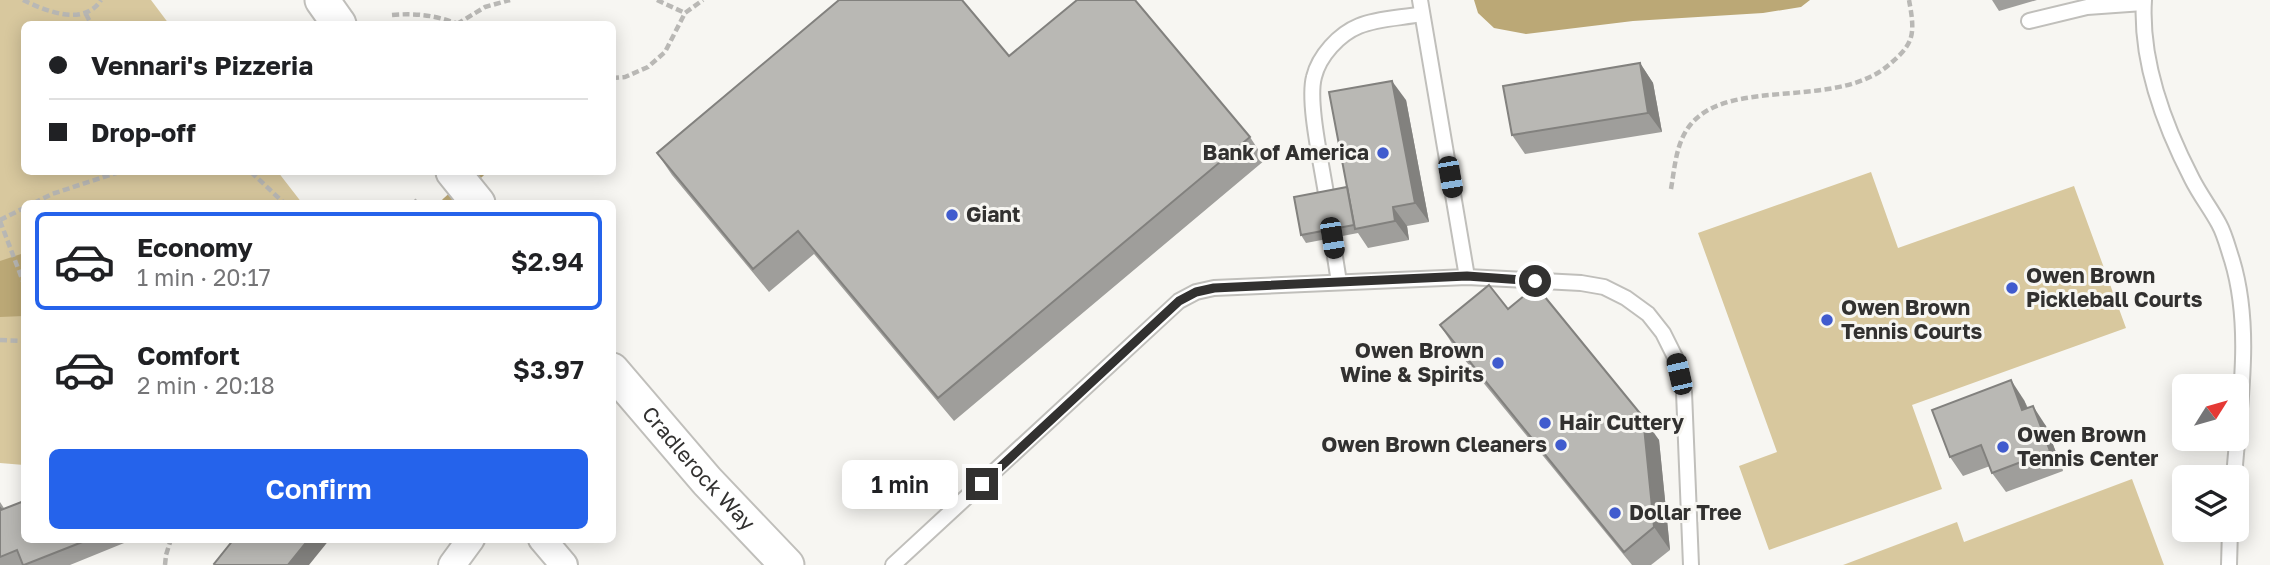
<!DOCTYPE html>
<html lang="en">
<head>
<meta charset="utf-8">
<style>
  :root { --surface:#fff; --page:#f2f2f2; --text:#202124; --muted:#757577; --line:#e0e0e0; --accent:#2563eb }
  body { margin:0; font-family:"Golos Text",sans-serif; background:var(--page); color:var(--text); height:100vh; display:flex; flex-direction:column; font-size:26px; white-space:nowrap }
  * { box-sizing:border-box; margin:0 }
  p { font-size:23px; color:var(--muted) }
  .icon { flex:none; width:38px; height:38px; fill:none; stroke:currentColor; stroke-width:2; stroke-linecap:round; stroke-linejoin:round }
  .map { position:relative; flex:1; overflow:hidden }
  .details { position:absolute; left:21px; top:200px; width:595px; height:343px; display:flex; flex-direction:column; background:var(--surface); border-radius:10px; box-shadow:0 4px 18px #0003 }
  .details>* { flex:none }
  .top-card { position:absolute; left:21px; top:21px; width:595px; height:154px; border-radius:10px; box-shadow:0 4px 18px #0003; display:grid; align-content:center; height:154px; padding:0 28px; background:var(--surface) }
  .needle { width:46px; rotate:53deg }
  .tools { position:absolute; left:2172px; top:374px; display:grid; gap:14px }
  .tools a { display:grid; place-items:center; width:77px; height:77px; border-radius:10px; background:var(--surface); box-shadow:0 4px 18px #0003; font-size:35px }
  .end { position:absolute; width:32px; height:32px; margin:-16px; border:9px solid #323130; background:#fff; box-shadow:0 0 0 4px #fff }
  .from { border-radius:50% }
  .bubble { position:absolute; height:49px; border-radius:10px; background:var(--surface); box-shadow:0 4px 18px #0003; font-size:23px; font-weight:600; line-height:49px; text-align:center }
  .car { position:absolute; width:21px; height:42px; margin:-21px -10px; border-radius:9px; box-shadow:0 0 5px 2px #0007; background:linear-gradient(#222 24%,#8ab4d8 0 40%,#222 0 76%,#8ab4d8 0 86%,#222 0) }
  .top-card b { display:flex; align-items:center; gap:24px; height:66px; font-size:26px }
  .top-card b+b { border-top:2px solid var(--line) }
  .top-card i { width:18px; height:18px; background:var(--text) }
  ul { padding:12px 0 0; list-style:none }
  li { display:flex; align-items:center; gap:21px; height:98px; margin:0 14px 10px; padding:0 14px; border:4px solid transparent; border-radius:10px }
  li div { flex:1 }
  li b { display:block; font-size:26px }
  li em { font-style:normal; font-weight:600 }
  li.on { border-color:var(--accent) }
  li>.icon { width:63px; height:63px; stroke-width:1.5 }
  .cta { display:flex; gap:14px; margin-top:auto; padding:14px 28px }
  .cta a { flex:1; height:80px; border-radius:10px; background:var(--accent); color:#fff; font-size:28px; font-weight:600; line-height:80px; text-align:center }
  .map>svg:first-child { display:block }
</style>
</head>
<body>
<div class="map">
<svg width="2270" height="565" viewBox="0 0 2270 565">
  <rect width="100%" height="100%" fill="#f7f6f2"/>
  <g fill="#d8c89e">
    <path d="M0,0h151l18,24h-145v148h254l24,31h-278v262l-24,-2z"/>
    <path d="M1871,172l27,76 176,-62 52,142 -214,77 30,84 -173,61 -30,-84 38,-14 -79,-219z"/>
    <path d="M2132,479l32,86h-321l114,-43 7,20z"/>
  </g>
  <g fill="#bba876">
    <path d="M1474,0h336l-9,7 -38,6 -130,8 -107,13 -32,-6 -16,-15z"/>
    <path d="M24,253v63l-24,1v-56z"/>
  </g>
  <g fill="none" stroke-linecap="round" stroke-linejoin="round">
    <path stroke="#bba876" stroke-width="10" d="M446,203l34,-31"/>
    <g stroke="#c0bfbb" stroke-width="18">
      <g id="service">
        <path d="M1420,0l47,277"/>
        <path d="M2144,0c-4,62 20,125 48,179 8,16 19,30 27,45 6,11 9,24 13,36 21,69 7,147 2,218"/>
        <path d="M2029,21l58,-14 56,-4"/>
        <path d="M1327,200c-4,-30 -20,-97 -13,-123 5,-21 25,-43 45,-51 19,-8 43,-8 63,-12"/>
        <path d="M1332,238l7,44"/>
        <path d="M893,565l286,-264 17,-9 18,-4 253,-11 114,6 23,4 22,11 22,16 15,19 12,24 9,35 7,173"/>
        <path d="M2229,565l1,-35"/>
      </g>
    </g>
    <g stroke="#c0bfbb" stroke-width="30">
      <g id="minor">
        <path d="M542,539l22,26"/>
        <path d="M452,565l19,-26"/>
      </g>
    </g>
    <g stroke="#c0bfbb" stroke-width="37">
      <g id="tertiary">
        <path d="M322,0l17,24"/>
        <path d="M453,172l25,31"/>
        <path id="s1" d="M612,370l95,111 80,84"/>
      </g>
    </g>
    <g stroke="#b9b8b5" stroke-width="4.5" stroke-dasharray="7 3.5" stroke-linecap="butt">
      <path d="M23,0c23,11 61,27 78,0"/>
      <path d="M657,0l28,13"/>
      <path d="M86,14l5,10"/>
      <path d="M392,15c24,-2 43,0 66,9"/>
      <path d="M457,24l28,-17 25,-7"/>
      <path d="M612,78l13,-1 23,-10 17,-15 20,-39 18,-13"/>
      <path d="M251,172l33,31"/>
      <path d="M1671,189c4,-23 5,-47 20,-65 40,-48 148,-13 200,-61 8,-7 17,-15 20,-26 3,-11 0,-26 -2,-37"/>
      <path d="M34,203l18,-9 67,-22"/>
      <path d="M414,203l3,-3"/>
      <path d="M0,220l24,-12"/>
      <path d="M0,221l24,63"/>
      <path d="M0,340l24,1"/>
      <path d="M165,565l1,-10 5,-16"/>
    </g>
    <use href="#service" stroke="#fff" stroke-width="14"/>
    <use href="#minor" stroke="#fff" stroke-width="26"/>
    <use href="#tertiary" stroke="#fff" stroke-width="33"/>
  </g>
  <g fill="#9f9e9b">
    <path d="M1992,0h45l-38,11z"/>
    <path d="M1009,56l241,81 15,23 -311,261 -140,-167 -45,38 -97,-117 -15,-22z"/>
    <path d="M1640,63l13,20 9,49 -137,22 -13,-19z"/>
    <path d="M1406,100l23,122 -22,4 2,14 -41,8 -10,-15 -52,10 -5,-8 46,-48z"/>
    <path d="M1508,309l151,131 11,110 -19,15h-19l-177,-217 -15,-23z"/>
    <path d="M2024,400l4,8 18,18 17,45 -57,21 -14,-19 -2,-7 -27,10 -13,-19z"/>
    <path d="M0,502l24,37h104l1,2 -59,24h-70z"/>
  </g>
  <g fill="#82817e">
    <path d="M1640,63l13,20 9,49 -14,-19z"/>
    <path d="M1392,81l14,19 23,122 -14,-19z"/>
    <path d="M1393,207l14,19 2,14 -14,-19z"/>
    <path d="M2011,380l13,20 12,30 -14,-20z"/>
    <path d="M2033,406l13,20 17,45 -13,-20z"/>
    <path d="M1643,417l16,23 11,110 -16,-23z"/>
    <path d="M309,539h21l-21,26h-21z"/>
  </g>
  <g fill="#b9b8b4" stroke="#82817e" stroke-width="2">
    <path d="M839,0h123l47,56 68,-56h58l115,137 -312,261 -140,-167 -45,38 -96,-116z"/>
    <path d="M1640,63l8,50 -136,22 -9,-49z"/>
    <path d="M1392,81l23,122 -22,4 2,14 -40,8 -26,-137z"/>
    <path d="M1347,187l7,38 -53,10 -7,-38z"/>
    <path d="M1489,285l19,24 28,-23 107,131 11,110 -30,25 -184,-227z"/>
    <path d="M2011,380l11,30 11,-4 17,45 -58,22 -11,-28 -31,12 -18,-47z"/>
    <path d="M24,501v38h66l-66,26h-1l-6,-15 -17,7v-50l1,3z"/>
    <path d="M234,539h75l-21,26h-73l-1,-1z"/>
  </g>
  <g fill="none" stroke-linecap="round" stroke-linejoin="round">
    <path stroke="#323130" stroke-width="9" d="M982,484l197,-183 17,-9 18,-4 253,-12 68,5"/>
  </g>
  <g fill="#405bce" stroke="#f7f6f2" stroke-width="2.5">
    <circle cx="1383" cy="153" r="7"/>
    <circle cx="952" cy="215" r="7"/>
    <circle cx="2012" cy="288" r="7"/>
    <circle cx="1827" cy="320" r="7"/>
    <circle cx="1498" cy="363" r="7"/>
    <circle cx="1545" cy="423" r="7"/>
    <circle cx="1561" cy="445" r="7"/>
    <circle cx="2003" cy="447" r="7"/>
    <circle cx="1615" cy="513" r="7"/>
  </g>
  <g text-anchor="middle" stroke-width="6" stroke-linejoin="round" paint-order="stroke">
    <g font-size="21" font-weight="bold" fill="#323130" stroke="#f7f6f2" text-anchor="start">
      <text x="1369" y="160" text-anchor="end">Bank of America</text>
      <text x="966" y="222">Giant</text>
      <text x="2026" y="283">Owen Brown<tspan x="2026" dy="24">Pickleball Courts</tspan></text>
      <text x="1841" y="315">Owen Brown<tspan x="1841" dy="24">Tennis Courts</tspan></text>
      <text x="1484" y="358" text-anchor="end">Owen Brown<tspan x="1484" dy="24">Wine &amp; Spirits</tspan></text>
      <text x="1559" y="430">Hair Cuttery</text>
      <text x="2017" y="442">Owen Brown<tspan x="2017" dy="24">Tennis Center</tspan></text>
      <text x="1547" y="452" text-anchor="end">Owen Brown Cleaners</text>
      <text x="1629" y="520">Dollar Tree</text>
    </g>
    <g font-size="21" fill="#323130" stroke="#f7f6f2">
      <text dy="7" stroke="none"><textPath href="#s1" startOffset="131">Cradlerock Way</textPath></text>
    </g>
  </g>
</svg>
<div class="tools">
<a><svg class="needle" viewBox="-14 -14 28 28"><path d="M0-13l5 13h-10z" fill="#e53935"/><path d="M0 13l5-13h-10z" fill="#757577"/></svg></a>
<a><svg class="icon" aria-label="layers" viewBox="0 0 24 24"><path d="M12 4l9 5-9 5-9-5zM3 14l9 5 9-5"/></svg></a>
</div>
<i class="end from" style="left:1535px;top:281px"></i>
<i class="end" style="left:982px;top:484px"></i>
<div class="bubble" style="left:842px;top:460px;width:116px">1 min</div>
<i class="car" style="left:1450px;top:177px;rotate:170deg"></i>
<i class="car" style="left:1332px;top:238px;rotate:171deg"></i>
<i class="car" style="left:1679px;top:374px;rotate:347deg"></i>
<div class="top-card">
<b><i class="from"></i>Vennari's Pizzeria</b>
<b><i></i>Drop-off</b>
</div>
<section class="details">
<ul>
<li class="on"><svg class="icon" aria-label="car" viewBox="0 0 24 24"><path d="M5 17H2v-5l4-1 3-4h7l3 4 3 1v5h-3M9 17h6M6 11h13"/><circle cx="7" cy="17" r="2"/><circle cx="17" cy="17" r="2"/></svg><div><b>Economy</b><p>1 min · 20:17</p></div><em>$2.94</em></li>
<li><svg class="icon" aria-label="car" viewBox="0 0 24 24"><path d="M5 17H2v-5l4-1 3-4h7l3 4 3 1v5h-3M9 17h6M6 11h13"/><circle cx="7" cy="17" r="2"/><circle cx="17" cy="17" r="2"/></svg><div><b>Comfort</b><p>2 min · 20:18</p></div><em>$3.97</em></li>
</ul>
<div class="cta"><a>Confirm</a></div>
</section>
</div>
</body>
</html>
